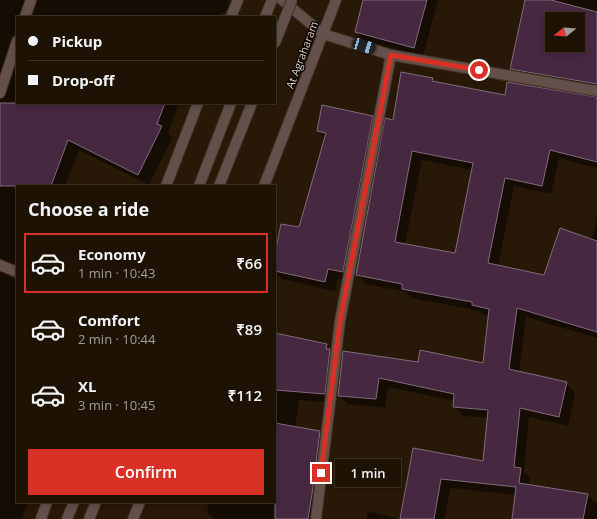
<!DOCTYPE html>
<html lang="en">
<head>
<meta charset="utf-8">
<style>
  :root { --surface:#1e1205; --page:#261b0f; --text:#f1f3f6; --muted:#a19e9a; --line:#3c3227; --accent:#d93025 }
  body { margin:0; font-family:"Open Sans",sans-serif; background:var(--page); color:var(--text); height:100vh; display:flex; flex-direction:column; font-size:15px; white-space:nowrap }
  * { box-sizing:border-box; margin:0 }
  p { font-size:13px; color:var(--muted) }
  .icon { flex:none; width:22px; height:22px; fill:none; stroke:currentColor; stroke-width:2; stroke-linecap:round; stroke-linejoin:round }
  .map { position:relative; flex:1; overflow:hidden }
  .sheet { position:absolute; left:16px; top:185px; width:260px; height:318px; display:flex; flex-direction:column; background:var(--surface); border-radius:0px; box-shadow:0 2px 6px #0003,0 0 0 1px var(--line) }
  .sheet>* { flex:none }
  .banner { position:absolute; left:16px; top:16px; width:260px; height:88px; border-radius:0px; box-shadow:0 2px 6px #0003,0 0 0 1px var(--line); display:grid; align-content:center; height:88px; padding:0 12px; background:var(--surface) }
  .needle { width:26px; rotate:253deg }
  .fabs { position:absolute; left:545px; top:12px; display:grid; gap:8px }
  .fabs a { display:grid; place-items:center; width:40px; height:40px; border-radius:0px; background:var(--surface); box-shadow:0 2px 6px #0003,0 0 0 1px var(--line); font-size:20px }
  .end { position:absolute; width:18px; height:18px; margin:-9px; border:5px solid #d93025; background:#fff; box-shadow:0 0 0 2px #fff }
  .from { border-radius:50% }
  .bubble { position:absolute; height:28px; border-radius:0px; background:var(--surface); box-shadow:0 2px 6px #0003,0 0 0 1px var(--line); font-size:13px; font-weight:600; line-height:28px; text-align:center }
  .car { position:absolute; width:12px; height:24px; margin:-12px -6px; border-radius:5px; box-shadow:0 0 3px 1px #0007; background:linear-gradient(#222 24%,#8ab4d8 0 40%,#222 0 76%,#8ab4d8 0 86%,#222 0) }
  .banner b { display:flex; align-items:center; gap:14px; height:38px; font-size:15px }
  .banner b+b { border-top:1px solid var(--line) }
  .banner i { width:10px; height:10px; background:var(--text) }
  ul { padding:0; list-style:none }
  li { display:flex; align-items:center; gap:12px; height:60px; margin:0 8px 6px; padding:0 4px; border:2px solid transparent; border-radius:0px }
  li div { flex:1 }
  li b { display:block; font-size:15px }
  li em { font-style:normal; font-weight:600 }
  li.active { border-color:var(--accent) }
  li>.icon { width:36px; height:36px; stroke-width:1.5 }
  h2 { padding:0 12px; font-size:18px; line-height:48px }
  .action { display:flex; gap:8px; margin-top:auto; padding:8px 12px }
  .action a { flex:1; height:46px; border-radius:0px; background:var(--accent); color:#fff; font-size:16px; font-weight:600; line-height:46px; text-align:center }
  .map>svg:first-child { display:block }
</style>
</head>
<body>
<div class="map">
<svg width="597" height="519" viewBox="0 0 597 519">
  <rect width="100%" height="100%" fill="#281807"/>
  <g fill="#0007" fill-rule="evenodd">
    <path d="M0,0h230l-4,13 -5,-1 -2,5h-202v86h162l-11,30 4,5 -23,47 -70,-35 -14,36h-48v84l-8,-1 -5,4v1l10,5h3v223h11l-6,17h-22z"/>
    <path d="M364,0h74l-15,56 -58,-15 -9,-9z"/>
    <path d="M526,0h71v92l-77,-14 -9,-9zM552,19h26v26h-26z"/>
    <path d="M433,79l4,4 68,13 92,2v70l-38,-10 -8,36 -37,-8 -16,81 47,10 46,-37 6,-21v119l-71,-21 -7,56 47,10 9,10 -7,33 -39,-9 -5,55 6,6 -1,7 58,10 8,7 2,1v16h-84l3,-24 -66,-7 -5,31h-44l13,-70 70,13 4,-44 -25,-2 -9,-10v-5l-66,-14 -3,21 -37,-4 -9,-9 5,-43 74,11 66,1 5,-48 -7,-2 -3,-3 -67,-13 -6,-6 -40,-8 -9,-10 37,-153zM422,160l50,10 -16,84 -51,-9z"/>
    <path d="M372,117l10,9 -30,155 -14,-3 -3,13 -53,-12 -7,-7v-14l25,-29 25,-91 -7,-7z"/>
    <path d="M275,334l52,11 9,9 -2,49 -35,-3 -4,28 25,4 9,10 -10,77h-105l-7,-7 2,-10h66z"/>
    <path d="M368,511l31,8h-33z"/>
  </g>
  <g fill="#462841" stroke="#816b7d" fill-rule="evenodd">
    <path d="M363,0h64l-13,48 -59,-16z"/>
    <path d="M525,0h26l46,12v72l-87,-15zM552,19h26v26h-26z"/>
    <path d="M401,72l32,6 -1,3 73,14 2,-13 90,15v65l-47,-12 -8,36 -37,-8 -17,85 56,12 16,-47 37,13v91l-80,-24 -8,61 58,13 -8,35 -39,-9 -6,59 7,1 -2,15 69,11 -5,25h-71l4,-32 -75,-8 -7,40h-34l13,-71 70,13 5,-51 -35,-3 1,-13 -75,-16 -3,21 -38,-3 5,-45 75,11 2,-12 63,13 6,-54 -17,-4v-3l-70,-13v-5l-46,-9 29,-157 8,2zM412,151l61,12 -18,90 -60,-11z"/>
    <path d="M0,103h165l-8,21 5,2 -24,49 -70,-35 -17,46h-51z"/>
    <path d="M322,105l51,11 -30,156 -15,-3 -3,13 -50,-11v-18l6,-29 18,3 27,-94 -9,-2z"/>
    <path d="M275,333l52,11 -1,5h4l-5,45 -50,-4z"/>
    <path d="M275,423l45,8 -8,63 -4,25h-33z"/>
  </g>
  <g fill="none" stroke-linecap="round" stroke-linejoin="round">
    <g stroke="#423222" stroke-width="12">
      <g id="minor">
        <path d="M282,0l41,34 68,21 206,36"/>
        <path d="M25,17l6,-17"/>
        <path d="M231,17l7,-17"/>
        <path d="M265,17l7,-17"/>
        <path d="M0,93l17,-52"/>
        <path d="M166,186l32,-83"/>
        <path d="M199,186l32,-83"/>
        <path d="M219,186l33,-83"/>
        <path d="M264,186l72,-186"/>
        <path d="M0,265l17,7"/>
        <path d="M41,519l6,-17"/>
        <path d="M67,519l7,-17"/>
        <path d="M89,519l7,-17"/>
        <path d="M133,519l7,-17"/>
        <path d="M316,519l24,-198 51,-266"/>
      </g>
    </g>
    <use href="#minor" stroke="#63504a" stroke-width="10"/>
    <g stroke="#423222" stroke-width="12" stroke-linecap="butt">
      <path id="minor-bridge" d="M275,43l17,-43"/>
    </g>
    <use href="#minor-bridge" stroke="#63504a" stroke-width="10"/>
  </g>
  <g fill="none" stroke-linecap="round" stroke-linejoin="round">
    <path stroke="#d93025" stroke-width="5" d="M321,473l19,-152 51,-266 88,15"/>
  </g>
  <g text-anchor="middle" stroke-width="3" stroke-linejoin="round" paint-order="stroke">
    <g font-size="11" fill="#dfd4c9" stroke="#0c0602">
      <text transform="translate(302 55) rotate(-69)" y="4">At Agraharam</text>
    </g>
  </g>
</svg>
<div class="fabs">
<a><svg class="needle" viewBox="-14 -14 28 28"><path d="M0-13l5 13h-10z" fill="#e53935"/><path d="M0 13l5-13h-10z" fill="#a19e9a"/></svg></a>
</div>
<i class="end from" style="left:479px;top:70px"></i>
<i class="end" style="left:321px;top:473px"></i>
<div class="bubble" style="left:335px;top:459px;width:66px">1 min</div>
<i class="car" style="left:364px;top:46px;rotate:107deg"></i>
<div class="banner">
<b><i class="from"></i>Pickup</b>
<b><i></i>Drop-off</b>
</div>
<section class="sheet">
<h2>Choose a ride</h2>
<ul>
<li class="active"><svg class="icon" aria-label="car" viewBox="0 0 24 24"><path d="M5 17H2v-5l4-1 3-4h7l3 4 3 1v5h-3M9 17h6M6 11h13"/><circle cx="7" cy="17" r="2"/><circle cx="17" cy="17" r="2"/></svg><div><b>Economy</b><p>1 min · 10:43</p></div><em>₹66</em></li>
<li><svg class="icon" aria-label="car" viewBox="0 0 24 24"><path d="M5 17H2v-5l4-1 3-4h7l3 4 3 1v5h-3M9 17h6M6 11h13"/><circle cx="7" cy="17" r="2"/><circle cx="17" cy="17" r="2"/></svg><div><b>Comfort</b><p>2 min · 10:44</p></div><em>₹89</em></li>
<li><svg class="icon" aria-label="car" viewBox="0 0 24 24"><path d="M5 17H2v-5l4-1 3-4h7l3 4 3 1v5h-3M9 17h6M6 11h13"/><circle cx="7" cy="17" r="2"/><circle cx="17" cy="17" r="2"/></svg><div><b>XL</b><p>3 min · 10:45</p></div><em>₹112</em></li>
</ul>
<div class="action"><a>Confirm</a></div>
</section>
</div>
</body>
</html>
